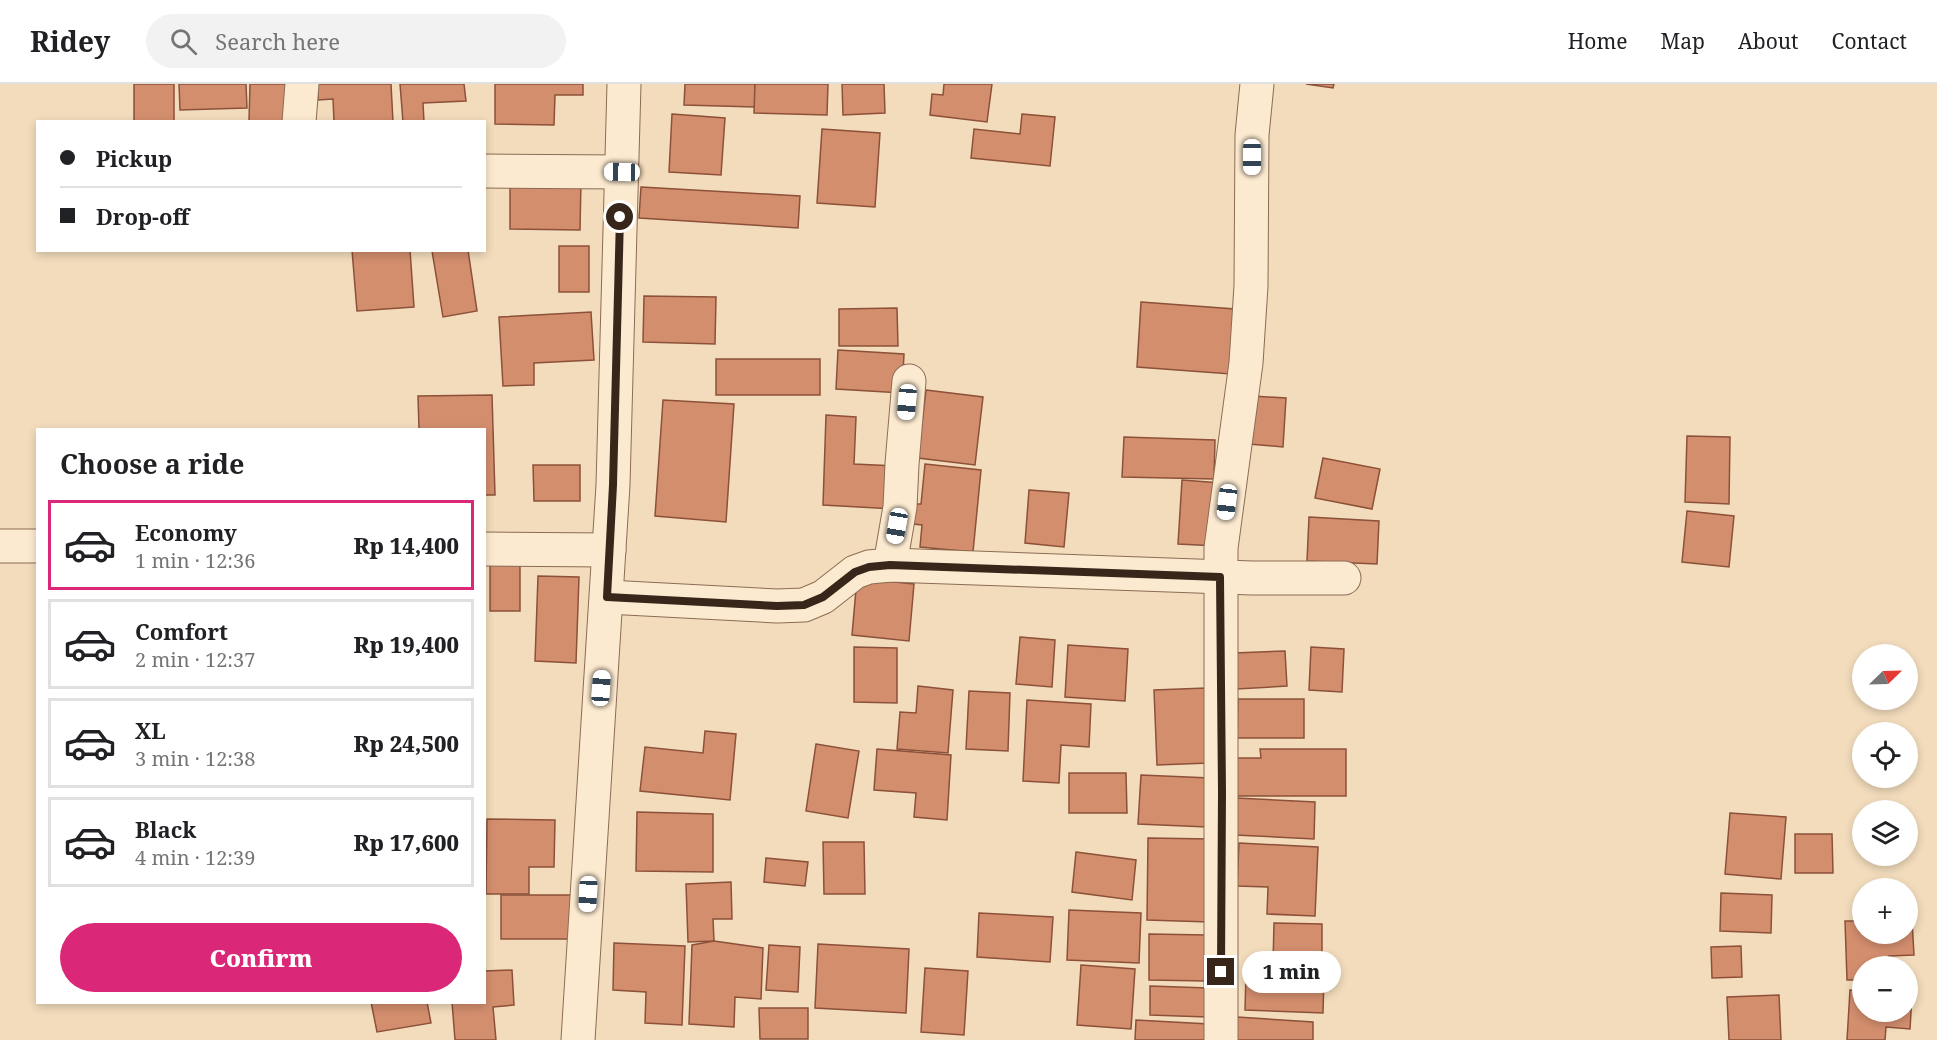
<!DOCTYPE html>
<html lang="en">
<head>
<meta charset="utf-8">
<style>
  :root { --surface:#fff; --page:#f2f2f2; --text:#202124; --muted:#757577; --line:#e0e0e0; --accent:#db2777 }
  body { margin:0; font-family:"Noto Serif",serif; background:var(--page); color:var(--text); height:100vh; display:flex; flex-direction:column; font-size:22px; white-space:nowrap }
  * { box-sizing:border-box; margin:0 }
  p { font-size:20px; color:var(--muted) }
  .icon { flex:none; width:33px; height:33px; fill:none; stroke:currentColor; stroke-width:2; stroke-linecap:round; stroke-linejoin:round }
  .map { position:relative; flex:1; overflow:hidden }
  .details { position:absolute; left:36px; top:344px; width:450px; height:576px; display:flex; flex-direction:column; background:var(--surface); border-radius:0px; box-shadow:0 3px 9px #0003 }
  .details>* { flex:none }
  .top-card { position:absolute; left:36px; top:36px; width:450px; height:132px; border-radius:0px; box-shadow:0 3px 9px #0003; display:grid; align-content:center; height:132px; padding:0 24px; background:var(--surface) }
  .needle { width:39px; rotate:67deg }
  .fabs { position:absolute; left:1852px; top:560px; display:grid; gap:12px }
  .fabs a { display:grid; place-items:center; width:66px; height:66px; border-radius:50%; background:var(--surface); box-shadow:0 3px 9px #0003; font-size:30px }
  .end { position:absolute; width:27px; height:27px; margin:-14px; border:8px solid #38261a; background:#fff; box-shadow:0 0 0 3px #fff }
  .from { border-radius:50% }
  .bubble { position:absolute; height:42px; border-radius:21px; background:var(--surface); box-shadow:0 3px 9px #0003; font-size:20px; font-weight:800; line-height:42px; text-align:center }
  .car { position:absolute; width:18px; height:36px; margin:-18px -9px; border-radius:8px; box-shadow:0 0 4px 2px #0007; background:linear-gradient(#fff 24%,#345 0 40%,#fff 0 76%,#345 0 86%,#fff 0) }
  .top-card b { display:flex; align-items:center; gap:21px; height:57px; font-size:22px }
  .top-card b+b { border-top:2px solid var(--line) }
  .top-card i { width:15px; height:15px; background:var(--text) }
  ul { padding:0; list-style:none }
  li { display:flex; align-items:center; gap:18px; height:90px; margin:0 12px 9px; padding:0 12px; border:3px solid var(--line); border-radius:0px }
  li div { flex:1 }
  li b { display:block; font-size:22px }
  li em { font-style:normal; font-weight:800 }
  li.active { border-color:var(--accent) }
  li>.icon { width:54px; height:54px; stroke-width:1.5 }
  h2 { padding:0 24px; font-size:27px; line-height:72px }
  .primary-button { display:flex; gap:12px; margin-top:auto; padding:12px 24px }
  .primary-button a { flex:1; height:69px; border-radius:36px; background:var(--accent); color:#fff; font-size:24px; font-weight:800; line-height:69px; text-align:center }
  header { display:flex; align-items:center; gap:36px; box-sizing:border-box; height:84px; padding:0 30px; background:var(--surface); border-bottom:2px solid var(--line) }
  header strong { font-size:28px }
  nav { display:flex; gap:33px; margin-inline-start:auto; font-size:21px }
  .search { width:420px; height:54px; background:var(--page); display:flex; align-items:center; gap:15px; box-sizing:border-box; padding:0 21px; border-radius:33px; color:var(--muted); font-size:22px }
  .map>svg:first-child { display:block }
</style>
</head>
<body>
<header>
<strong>Ridey</strong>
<div class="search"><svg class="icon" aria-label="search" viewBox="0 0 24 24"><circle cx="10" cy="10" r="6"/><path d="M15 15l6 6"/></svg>Search here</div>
<nav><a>Home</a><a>Map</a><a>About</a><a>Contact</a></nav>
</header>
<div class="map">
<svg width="1937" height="956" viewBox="0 0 1937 956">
  <rect width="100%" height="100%" fill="#f2dcbc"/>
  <g fill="#d38e6e" stroke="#8c5138" stroke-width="1.5">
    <rect x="134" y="0" width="40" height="38"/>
    <path d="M179,0h67l1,24 -67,2z"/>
    <path d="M250,0h47l-1,38 -47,-1z"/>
    <path d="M317,0h74l2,38h-59l-1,-23 -15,1z"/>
    <path d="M400,0h64l2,17 -43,2 1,19h-21z"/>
    <path d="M495,0h88v11h-28l-1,30 -59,-1z"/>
    <path d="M685,0h70v23l-71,-2z"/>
    <path d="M755,0h73l-1,31 -73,-2z"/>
    <path d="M842,0h42l1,29 -42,2z"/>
    <path d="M944,0h48l-5,38 -57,-7 2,-21 11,1z"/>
    <path d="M1306,0h28l-1,4z"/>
    <path d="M672,30l53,4 -4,57 -52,-3z"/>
    <path d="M1022,30l33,3 -5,49 -79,-8 3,-29 46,5z"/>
    <path d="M822,45l58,4 -5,74 -58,-4z"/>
    <path d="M510,95l71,2 -1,49 -70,-1z"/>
    <path d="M641,103l159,9 -2,32 -159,-10z"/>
    <rect x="559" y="162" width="30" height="46"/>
    <path d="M352,166h58l4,57 -57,4z"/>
    <path d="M468,166l9,61 -34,6 -11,-66z"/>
    <path d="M644,212l72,1 -1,47 -72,-2z"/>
    <path d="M1141,218l94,7 -4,65 -94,-7z"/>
    <path d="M897,224l1,38h-59v-37z"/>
    <path d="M591,228l3,48 -60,3v22l-31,1 -4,-69z"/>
    <path d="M838,266l66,4 -2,39 -66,-4z"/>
    <rect x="716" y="275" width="104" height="36"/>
    <path d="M926,306l57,7 -8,68 -57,-7z"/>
    <path d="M492,311l3,100h-11v-66h-65l-1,-33z"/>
    <path d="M1252,312l34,2 -3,49 -34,-3z"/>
    <path d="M663,316l71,4 -8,118 -71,-6z"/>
    <path d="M826,331l30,2 -2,47 42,2 -2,43 -71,-4z"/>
    <path d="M1687,352l43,1 -1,67 -44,-2z"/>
    <path d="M1124,353l91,3 -1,39 -92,-2z"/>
    <path d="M1323,374l57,11 -8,40 -57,-11z"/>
    <path d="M925,380l56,6 -8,82 -53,-5 2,-22 -9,-1 2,-20h6z"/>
    <path d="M533,381h47v36h-46z"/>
    <path d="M1182,396l39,3 -3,63 -40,-2z"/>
    <path d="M1029,406l40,3 -5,54 -39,-4z"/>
    <path d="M1687,427l47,5 -5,51 -47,-5z"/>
    <path d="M1309,433l70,4 -2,43 -70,-3z"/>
    <rect x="490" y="481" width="30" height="46"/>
    <path d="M538,492l41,1 -3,86 -41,-2z"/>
    <path d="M857,494l57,6 -5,57 -57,-6z"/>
    <path d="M1020,553l35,3 -3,47 -36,-3z"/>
    <path d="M1068,561l60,4 -3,52 -60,-4z"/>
    <path d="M854,563l43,1v55l-43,-1z"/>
    <path d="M1311,563l33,2 -2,43 -33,-2z"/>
    <path d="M1285,567l2,35 -50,3 -3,-36z"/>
    <path d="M918,602l35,4 -5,63 -51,-4 3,-37 16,1z"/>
    <path d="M1206,604l3,75 -52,2 -3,-75z"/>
    <path d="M969,607l41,2 -2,58 -42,-2z"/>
    <path d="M1238,615h66v39h-67z"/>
    <path d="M1027,616l64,4 -2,43 -28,-2 -2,38 -36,-2z"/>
    <path d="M705,647l31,3 -6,66 -90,-9 5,-44 58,6z"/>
    <path d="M816,660l43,7 -11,67 -42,-7z"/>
    <path d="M877,665l74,6 -4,65 -33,-3 2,-24 -42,-3z"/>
    <path d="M1260,665h86v47h-117v-38h32z"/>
    <path d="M1069,689h57l1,40h-58z"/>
    <path d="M1141,691l69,3 -3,49 -69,-3z"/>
    <path d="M1237,714l78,4 -1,37 -79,-4z"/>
    <path d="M637,728l76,2v58l-77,-1z"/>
    <path d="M1730,729l56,4 -5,62 -56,-5z"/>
    <path d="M487,735l68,1 -1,47h-25v27h-43z"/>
    <path d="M1795,750h37l1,39h-38z"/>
    <path d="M1148,754l62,1 -1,83 -62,-2z"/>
    <path d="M823,758h41l1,52h-41z"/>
    <path d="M1239,759l79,4 -3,69 -48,-2 1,-27 -31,-1z"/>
    <path d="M1076,768l60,8 -4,40 -60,-8z"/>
    <path d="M766,774l42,4 -3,24 -41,-4z"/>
    <path d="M731,798l1,37h-19l1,22 -26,1 -2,-58z"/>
    <path d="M1721,809l51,2 -1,38 -51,-2z"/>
    <rect x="501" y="811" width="71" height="44"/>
    <path d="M1069,826l72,3 -2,50 -72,-3z"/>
    <path d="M979,829l74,4 -3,45 -73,-5z"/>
    <path d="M1908,836h4l2,35 -25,1 1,10h-27v14h-16l-2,-59h18v12h45z"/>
    <path d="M1274,839l48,1v42l-49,-2z"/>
    <path d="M1149,850l58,1 -1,46 -57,-1z"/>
    <path d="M714,857l49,7 -2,51 -26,-2 -1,30 -45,-3 3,-79z"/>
    <path d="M614,859l71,3 -3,79 -37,-2 1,-31 -33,-2z"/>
    <path d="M818,860l91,5 -3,64 -91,-5z"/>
    <path d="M769,861l31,2 -2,45 -32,-2z"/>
    <path d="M1741,862l1,31 -30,1 -1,-31z"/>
    <path d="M1081,881l54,4 -4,60 -54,-4z"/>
    <path d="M925,884l43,3 -4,64 -43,-3z"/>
    <path d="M512,886l2,35 -21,2 3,33h-41l-3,-38h32v-31z"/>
    <path d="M1246,890l78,2 -1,37 -78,-3z"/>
    <path d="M1150,902l58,2 -1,29 -57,-2z"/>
    <path d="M1850,906l13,1v20h45v-17l4,1 -2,34 -24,-2 -1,13h-38z"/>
    <path d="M1779,911l2,45h-52l-2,-43z"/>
    <path d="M371,918h56l4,21 -54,9z"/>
    <path d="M759,924h49v31h-48z"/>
    <path d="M1237,933l76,5v18h-77z"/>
    <path d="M1136,936l73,4v16h-74z"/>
  </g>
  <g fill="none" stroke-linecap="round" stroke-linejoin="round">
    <g stroke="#8b6c54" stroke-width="35">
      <g id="street">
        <path d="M299,38l3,-38"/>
        <path d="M484,87l138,1"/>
        <path d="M0,462h38"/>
        <path d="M484,465l125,1"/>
        <path d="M890,481l10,-58 2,-43 7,-83"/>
        <path d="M607,513l170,9 27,-1 19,-8 32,-25 14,-5 21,-2 362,13h92"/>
        <path d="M578,956l35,-555 11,-401"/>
        <path d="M1221,956v-492l25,-185 5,-77 1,-151 5,-51"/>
      </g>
    </g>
    <use href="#street" stroke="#fcead0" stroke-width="33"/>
  </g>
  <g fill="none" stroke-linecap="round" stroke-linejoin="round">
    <path stroke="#38261a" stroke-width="8" d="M620,133l-7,268 -6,112 170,9 27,-1 19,-8 32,-25 14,-5 21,-2 330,12 2,215 -1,180"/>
  </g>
</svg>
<div class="fabs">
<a><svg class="needle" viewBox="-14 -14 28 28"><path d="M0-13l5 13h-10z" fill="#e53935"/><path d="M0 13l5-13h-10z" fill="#757577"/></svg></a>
<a><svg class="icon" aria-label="locate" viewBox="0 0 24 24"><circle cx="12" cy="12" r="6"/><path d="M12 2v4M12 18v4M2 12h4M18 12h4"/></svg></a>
<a><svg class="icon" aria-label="layers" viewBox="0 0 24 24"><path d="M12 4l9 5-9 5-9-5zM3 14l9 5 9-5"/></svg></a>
<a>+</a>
<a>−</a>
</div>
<i class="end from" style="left:620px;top:133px"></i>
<i class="end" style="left:1221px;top:888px"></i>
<div class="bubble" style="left:1242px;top:867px;width:99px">1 min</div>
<i class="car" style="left:1252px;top:73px;rotate:180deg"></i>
<i class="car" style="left:622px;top:88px;rotate:271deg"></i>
<i class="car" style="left:907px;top:318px;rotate:185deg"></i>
<i class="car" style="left:1227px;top:418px;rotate:187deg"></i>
<i class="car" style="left:897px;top:442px;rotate:190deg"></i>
<i class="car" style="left:601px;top:604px;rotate:4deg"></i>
<i class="car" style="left:588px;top:810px;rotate:183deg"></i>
<div class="top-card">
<b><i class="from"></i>Pickup</b>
<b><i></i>Drop-off</b>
</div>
<section class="details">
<h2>Choose a ride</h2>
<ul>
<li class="active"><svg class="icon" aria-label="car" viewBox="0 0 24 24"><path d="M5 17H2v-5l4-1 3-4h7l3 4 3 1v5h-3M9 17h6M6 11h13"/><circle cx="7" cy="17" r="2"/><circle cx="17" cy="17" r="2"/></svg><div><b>Economy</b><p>1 min · 12:36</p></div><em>Rp 14,400</em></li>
<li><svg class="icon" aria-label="car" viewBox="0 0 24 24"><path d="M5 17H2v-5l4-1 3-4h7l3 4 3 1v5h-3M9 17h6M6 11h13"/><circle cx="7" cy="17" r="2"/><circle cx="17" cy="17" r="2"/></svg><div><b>Comfort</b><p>2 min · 12:37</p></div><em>Rp 19,400</em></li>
<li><svg class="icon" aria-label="car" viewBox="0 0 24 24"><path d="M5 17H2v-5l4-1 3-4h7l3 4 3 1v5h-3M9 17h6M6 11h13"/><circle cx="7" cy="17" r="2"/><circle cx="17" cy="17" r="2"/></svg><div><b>XL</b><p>3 min · 12:38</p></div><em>Rp 24,500</em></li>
<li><svg class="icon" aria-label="car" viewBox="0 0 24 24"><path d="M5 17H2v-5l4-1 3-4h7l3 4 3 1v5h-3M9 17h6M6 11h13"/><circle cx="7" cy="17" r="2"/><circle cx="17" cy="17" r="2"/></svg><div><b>Black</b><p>4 min · 12:39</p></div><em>Rp 17,600</em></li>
</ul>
<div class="primary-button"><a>Confirm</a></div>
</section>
</div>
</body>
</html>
